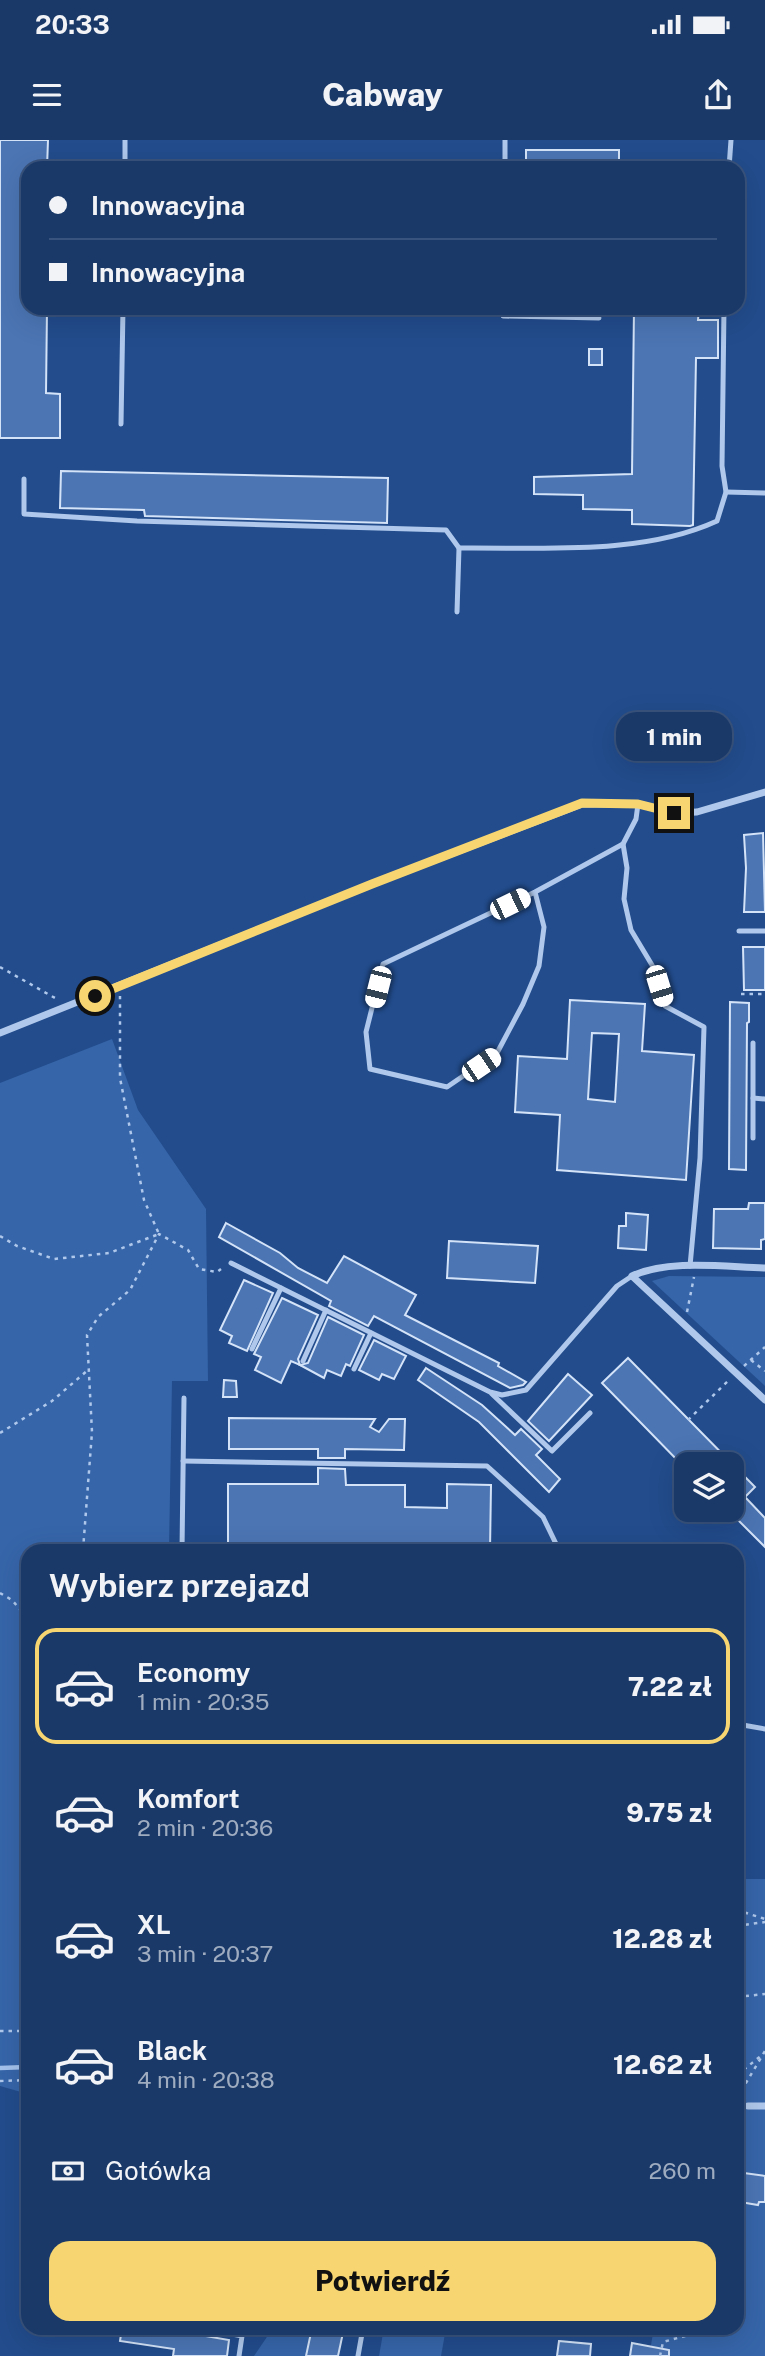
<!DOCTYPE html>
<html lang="pl">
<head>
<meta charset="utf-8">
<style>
  :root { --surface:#1a3969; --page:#23406f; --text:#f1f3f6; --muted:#9facc0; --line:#38537d; --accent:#f7d671 }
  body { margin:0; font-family:"Public Sans",sans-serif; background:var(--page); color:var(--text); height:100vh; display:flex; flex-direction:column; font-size:26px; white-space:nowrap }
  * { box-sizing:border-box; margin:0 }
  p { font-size:23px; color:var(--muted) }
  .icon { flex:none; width:38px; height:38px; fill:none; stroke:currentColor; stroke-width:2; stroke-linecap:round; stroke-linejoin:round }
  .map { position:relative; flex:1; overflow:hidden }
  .side { position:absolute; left:21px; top:1404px; width:723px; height:791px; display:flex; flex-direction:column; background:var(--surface); border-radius:21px; box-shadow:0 7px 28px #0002,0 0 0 2px var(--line) }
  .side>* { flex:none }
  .guide { position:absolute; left:21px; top:21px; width:724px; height:154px; border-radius:21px; box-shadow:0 7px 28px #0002,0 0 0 2px var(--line); display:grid; align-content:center; height:154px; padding:0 28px; background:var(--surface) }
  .tools { position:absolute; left:674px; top:1312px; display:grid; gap:14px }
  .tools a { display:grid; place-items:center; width:70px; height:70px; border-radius:14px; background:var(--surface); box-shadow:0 7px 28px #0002,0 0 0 2px var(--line); font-size:35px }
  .end { position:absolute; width:32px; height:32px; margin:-16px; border:9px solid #f7d671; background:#111; box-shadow:0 0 0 4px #111 }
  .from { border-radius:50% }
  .bubble { position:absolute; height:49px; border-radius:21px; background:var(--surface); box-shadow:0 7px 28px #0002,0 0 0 2px var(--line); font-size:23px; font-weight:800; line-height:49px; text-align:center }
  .car { position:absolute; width:21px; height:42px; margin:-21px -10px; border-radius:9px; box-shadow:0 0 5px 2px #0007; background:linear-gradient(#fff 24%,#345 0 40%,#fff 0 76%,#345 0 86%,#fff 0) }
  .guide b { display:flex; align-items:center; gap:24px; height:66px; font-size:26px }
  .guide b+b { border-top:2px solid var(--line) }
  .guide i { width:18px; height:18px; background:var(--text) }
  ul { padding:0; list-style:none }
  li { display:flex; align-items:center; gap:21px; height:116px; margin:0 14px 10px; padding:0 14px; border:4px solid transparent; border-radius:21px }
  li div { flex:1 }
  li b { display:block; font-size:26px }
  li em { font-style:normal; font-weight:800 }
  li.selected { border-color:var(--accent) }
  li>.icon { width:63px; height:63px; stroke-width:1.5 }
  h2 { padding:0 28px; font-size:32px; line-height:84px }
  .pay { display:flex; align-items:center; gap:18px; height:77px; padding:0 28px; font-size:26px }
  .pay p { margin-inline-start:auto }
  .button { display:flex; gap:14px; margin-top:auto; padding:14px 28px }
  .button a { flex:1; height:80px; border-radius:21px; background:var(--accent); color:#111; font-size:28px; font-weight:800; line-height:80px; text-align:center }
  .status { display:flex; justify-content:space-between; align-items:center; height:49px; padding:0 35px; background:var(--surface); direction:ltr }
  .status svg { height:19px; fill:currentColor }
  header { display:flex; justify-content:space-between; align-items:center; height:91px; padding:0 28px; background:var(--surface); font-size:32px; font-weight:800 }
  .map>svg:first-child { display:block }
</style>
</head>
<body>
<div class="status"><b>20:33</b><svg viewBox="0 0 49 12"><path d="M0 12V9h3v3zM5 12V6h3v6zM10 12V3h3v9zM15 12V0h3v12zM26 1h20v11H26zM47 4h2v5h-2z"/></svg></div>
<header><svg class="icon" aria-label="menu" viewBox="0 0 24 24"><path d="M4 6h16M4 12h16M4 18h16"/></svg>Cabway<svg class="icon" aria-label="share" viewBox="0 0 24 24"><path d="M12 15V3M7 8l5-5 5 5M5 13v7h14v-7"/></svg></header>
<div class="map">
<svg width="765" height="2216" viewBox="0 0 765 2216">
  <rect width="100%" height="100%" fill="#224c8c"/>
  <g fill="#3665a9">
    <path d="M112,899l26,71 68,99 2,172h-36l-3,169h-141v544l-28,-8v-1003z"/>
    <path d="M669,1136l96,1v109l-113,-105z"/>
    <path d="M737,1739h28v477h-116l5,-28h83z"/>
    <path d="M273,2188h39l-6,28h-52z"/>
    <path d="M384,2188h62l-5,28h-62z"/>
  </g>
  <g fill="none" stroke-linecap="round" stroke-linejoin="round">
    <path stroke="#a3c2ec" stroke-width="4.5" d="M0,1928l28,-1"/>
  </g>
  <g fill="#4b75b3" stroke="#d4e3f8" stroke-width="2" fill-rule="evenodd">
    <path d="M0,0h48l-1,28h-19v140h19l-1,85 14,1v44h-60z"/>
    <rect x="526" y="10" width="93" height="18"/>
    <path d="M634,168h65l-1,12h20v38h-22l-3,167 -3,1 -58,-2v-14l-49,-1v-14l-49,-1v-17l98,-3z"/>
    <rect x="589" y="209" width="13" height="16"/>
    <path d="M61,331l327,7 -1,45 -242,-7 -1,-6 -84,-2z"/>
    <path d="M763,693l2,79h-21l2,-44 -2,-33z"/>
    <path d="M743,807h22v43h-21z"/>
    <path d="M570,860l75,4 -3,47 52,4 -8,125 -129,-10 3,-55 -45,-3 3,-56 49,3zM592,893l27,1 -4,68 -27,-3z"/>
    <path d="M730,862l19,1v19l-2,1 -1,147 -17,-1z"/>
    <path d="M749,1063h16v36l-4,1v9l-48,-1 1,-39h34z"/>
    <path d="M626,1073l22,2 -2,35 -28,-2 1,-22h7z"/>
    <path d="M226,1083l54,30 18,15 29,15 17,-27 72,39 -11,20 94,48 -1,3 28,16 -3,3 -13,3 -136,-72 -6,10 -39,-20 2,-5 -112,-64z"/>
    <path d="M449,1101l89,5 -3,37 -88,-5z"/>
    <path d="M244,1140l29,13 -26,58 -18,-8 3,-7 -12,-6z"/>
    <path d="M282,1158l36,17 -20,44 2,6 -9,-4 -10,22 -26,-13 6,-13 -7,-3z"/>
    <path d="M328,1177l36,18 -14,31 -4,-2 -5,12 -14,-6 -3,8 -24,-13 8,-2z"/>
    <path d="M374,1200l32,16 -12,23 -12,-5 -3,6 -20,-10z"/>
    <path d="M628,1218l127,129 -10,10 20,21v29l-33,-33v-49h-50l-80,-82z"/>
    <path d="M426,1228l56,37 33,30 6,-6 21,20 -6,6 24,24 -11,13 -70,-70 -61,-42z"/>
    <path d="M568,1234l24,21 -43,46 -21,-20z"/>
    <path d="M224,1240l12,1 1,16h-14z"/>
    <path d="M229,1278l146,1 -5,8 9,5 10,-13h16l-1,31 -59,-1v9h-27v-9h-89z"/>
    <path d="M318,1328l27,1 1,16h59v22l42,1v-24l44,1 -1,65h-262v-66h90z"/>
    <path d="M744,2033l21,3v26h-6l-1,3 -18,-3z"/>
    <path d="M122,2188h37l70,12 -2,16h-54l1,-7 -54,-8z"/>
    <path d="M312,2188h32l-6,28h-32z"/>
    <path d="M559,2201l32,3 -1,12h-33z"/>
    <path d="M632,2203l37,7v6h-39z"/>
  </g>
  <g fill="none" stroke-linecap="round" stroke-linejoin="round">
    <g stroke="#afc8eb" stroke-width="2.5" stroke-dasharray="3.5 5" stroke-linecap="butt">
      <path d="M0,827l55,31"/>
      <path d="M741,854h24"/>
      <path d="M0,1096l17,10 37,13 55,-6 50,-19 -15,-34 -24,-122v-82"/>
      <path d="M687,1172l7,-35"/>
      <path d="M751,1220l14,11"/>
      <path d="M744,1226l21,-19"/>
      <path d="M688,1280l41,-40"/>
      <path d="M0,1293l52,-32 36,-31"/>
      <path d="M83,1410l9,-118 -5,-97 11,-18 32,-27 29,-56 29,16 11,19 18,3 4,-3"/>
      <path d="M0,1453l12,7 16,19"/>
      <path d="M737,1773l3,-2 25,8"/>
      <path d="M737,1786l28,-4"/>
      <path d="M737,1857l28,-3"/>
      <path d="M0,1891h28"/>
      <path d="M737,1935l25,-20"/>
      <path d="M0,1941l28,-1"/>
      <path d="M737,1958l28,-47"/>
      <path d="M660,2216l3,-14 22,-6 3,-8"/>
    </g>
    <g stroke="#afc8eb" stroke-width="5">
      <path d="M125,28v-28"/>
      <path d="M505,28v-28"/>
      <path d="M729,28l2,-28"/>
      <path d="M503,168v8l96,2"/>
      <path d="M121,284l2,-116"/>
      <path d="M24,339v35l113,7 309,9 13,18"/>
      <path d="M726,352l39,1"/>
      <path d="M457,472l2,-64c82,-1 182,8 258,-27l9,-29 -4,-26 2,-158"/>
      <path d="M623,704l4,24 -3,31 7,31 21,35 13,41 39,21 -4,131 -10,108"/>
      <path d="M535,752l9,35 -5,39 -16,38 -26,49 -50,34 -77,-18 -4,-37 17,-68 152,-72 88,-48 13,-25 2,-15"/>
      <path d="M739,791h26"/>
      <path d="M753,958l12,1"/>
      <path d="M753,998v-95"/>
      <path d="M231,1123l259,129 12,3 24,-5 91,-104 15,-10"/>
      <path d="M252,1209l29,-61"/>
      <path d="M303,1221l23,-51"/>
      <path d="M354,1229l17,-36"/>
      <path d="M492,1254l60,57 38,-38"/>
      <path d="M183,1321l304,5 56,51 16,33"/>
      <path d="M182,1410l2,-152"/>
      <path d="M737,1584l28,5"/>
      <path d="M203,2188l39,8 -3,20"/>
      <path d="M358,2216l5,-28"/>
    </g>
    <g stroke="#afc8eb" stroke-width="7">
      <path d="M0,893l372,-149 210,-80h56l36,9 23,-1 68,-20"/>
      <path d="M765,1128c-40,-1 -97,-9 -133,8l133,124"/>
      <path d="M748,1966h17"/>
    </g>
  </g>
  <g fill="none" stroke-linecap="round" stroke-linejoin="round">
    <path stroke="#f7d671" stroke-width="9" d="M95,856l277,-112 210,-81 56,1 36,9"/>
  </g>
</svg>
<div class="tools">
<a><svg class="icon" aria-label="layers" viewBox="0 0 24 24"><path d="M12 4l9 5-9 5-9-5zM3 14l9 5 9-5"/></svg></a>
</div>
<i class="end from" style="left:95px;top:856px"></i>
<i class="end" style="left:674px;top:673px"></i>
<div class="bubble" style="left:616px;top:572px;width:116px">1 min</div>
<i class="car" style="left:510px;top:764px;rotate:64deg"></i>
<i class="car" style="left:659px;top:846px;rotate:163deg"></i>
<i class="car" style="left:378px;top:847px;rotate:194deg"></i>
<i class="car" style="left:481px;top:925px;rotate:56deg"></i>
<div class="guide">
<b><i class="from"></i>Innowacyjna</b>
<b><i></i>Innowacyjna</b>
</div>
<section class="side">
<h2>Wybierz przejazd</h2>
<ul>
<li class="selected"><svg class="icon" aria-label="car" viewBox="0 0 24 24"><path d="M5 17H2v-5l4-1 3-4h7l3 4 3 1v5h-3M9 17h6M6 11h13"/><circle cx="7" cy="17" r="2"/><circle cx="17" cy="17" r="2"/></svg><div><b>Economy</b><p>1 min · 20:35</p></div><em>7.22 zł</em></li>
<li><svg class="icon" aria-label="car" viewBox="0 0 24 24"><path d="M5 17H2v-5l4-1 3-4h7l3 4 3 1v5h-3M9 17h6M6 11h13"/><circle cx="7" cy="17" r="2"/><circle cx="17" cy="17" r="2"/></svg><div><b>Komfort</b><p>2 min · 20:36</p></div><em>9.75 zł</em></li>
<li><svg class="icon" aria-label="car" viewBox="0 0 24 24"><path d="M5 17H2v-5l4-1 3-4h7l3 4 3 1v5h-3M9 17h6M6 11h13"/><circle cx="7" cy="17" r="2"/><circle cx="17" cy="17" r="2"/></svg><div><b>XL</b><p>3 min · 20:37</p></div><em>12.28 zł</em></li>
<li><svg class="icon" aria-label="car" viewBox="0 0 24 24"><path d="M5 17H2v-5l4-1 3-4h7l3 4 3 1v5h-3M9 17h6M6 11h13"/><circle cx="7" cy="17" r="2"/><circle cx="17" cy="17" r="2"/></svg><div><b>Black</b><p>4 min · 20:38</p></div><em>12.62 zł</em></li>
</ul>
<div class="pay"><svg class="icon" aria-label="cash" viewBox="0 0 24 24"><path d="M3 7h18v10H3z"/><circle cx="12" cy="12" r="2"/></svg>Gotówka<p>260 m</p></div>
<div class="button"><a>Potwierdź</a></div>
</section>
</div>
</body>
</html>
